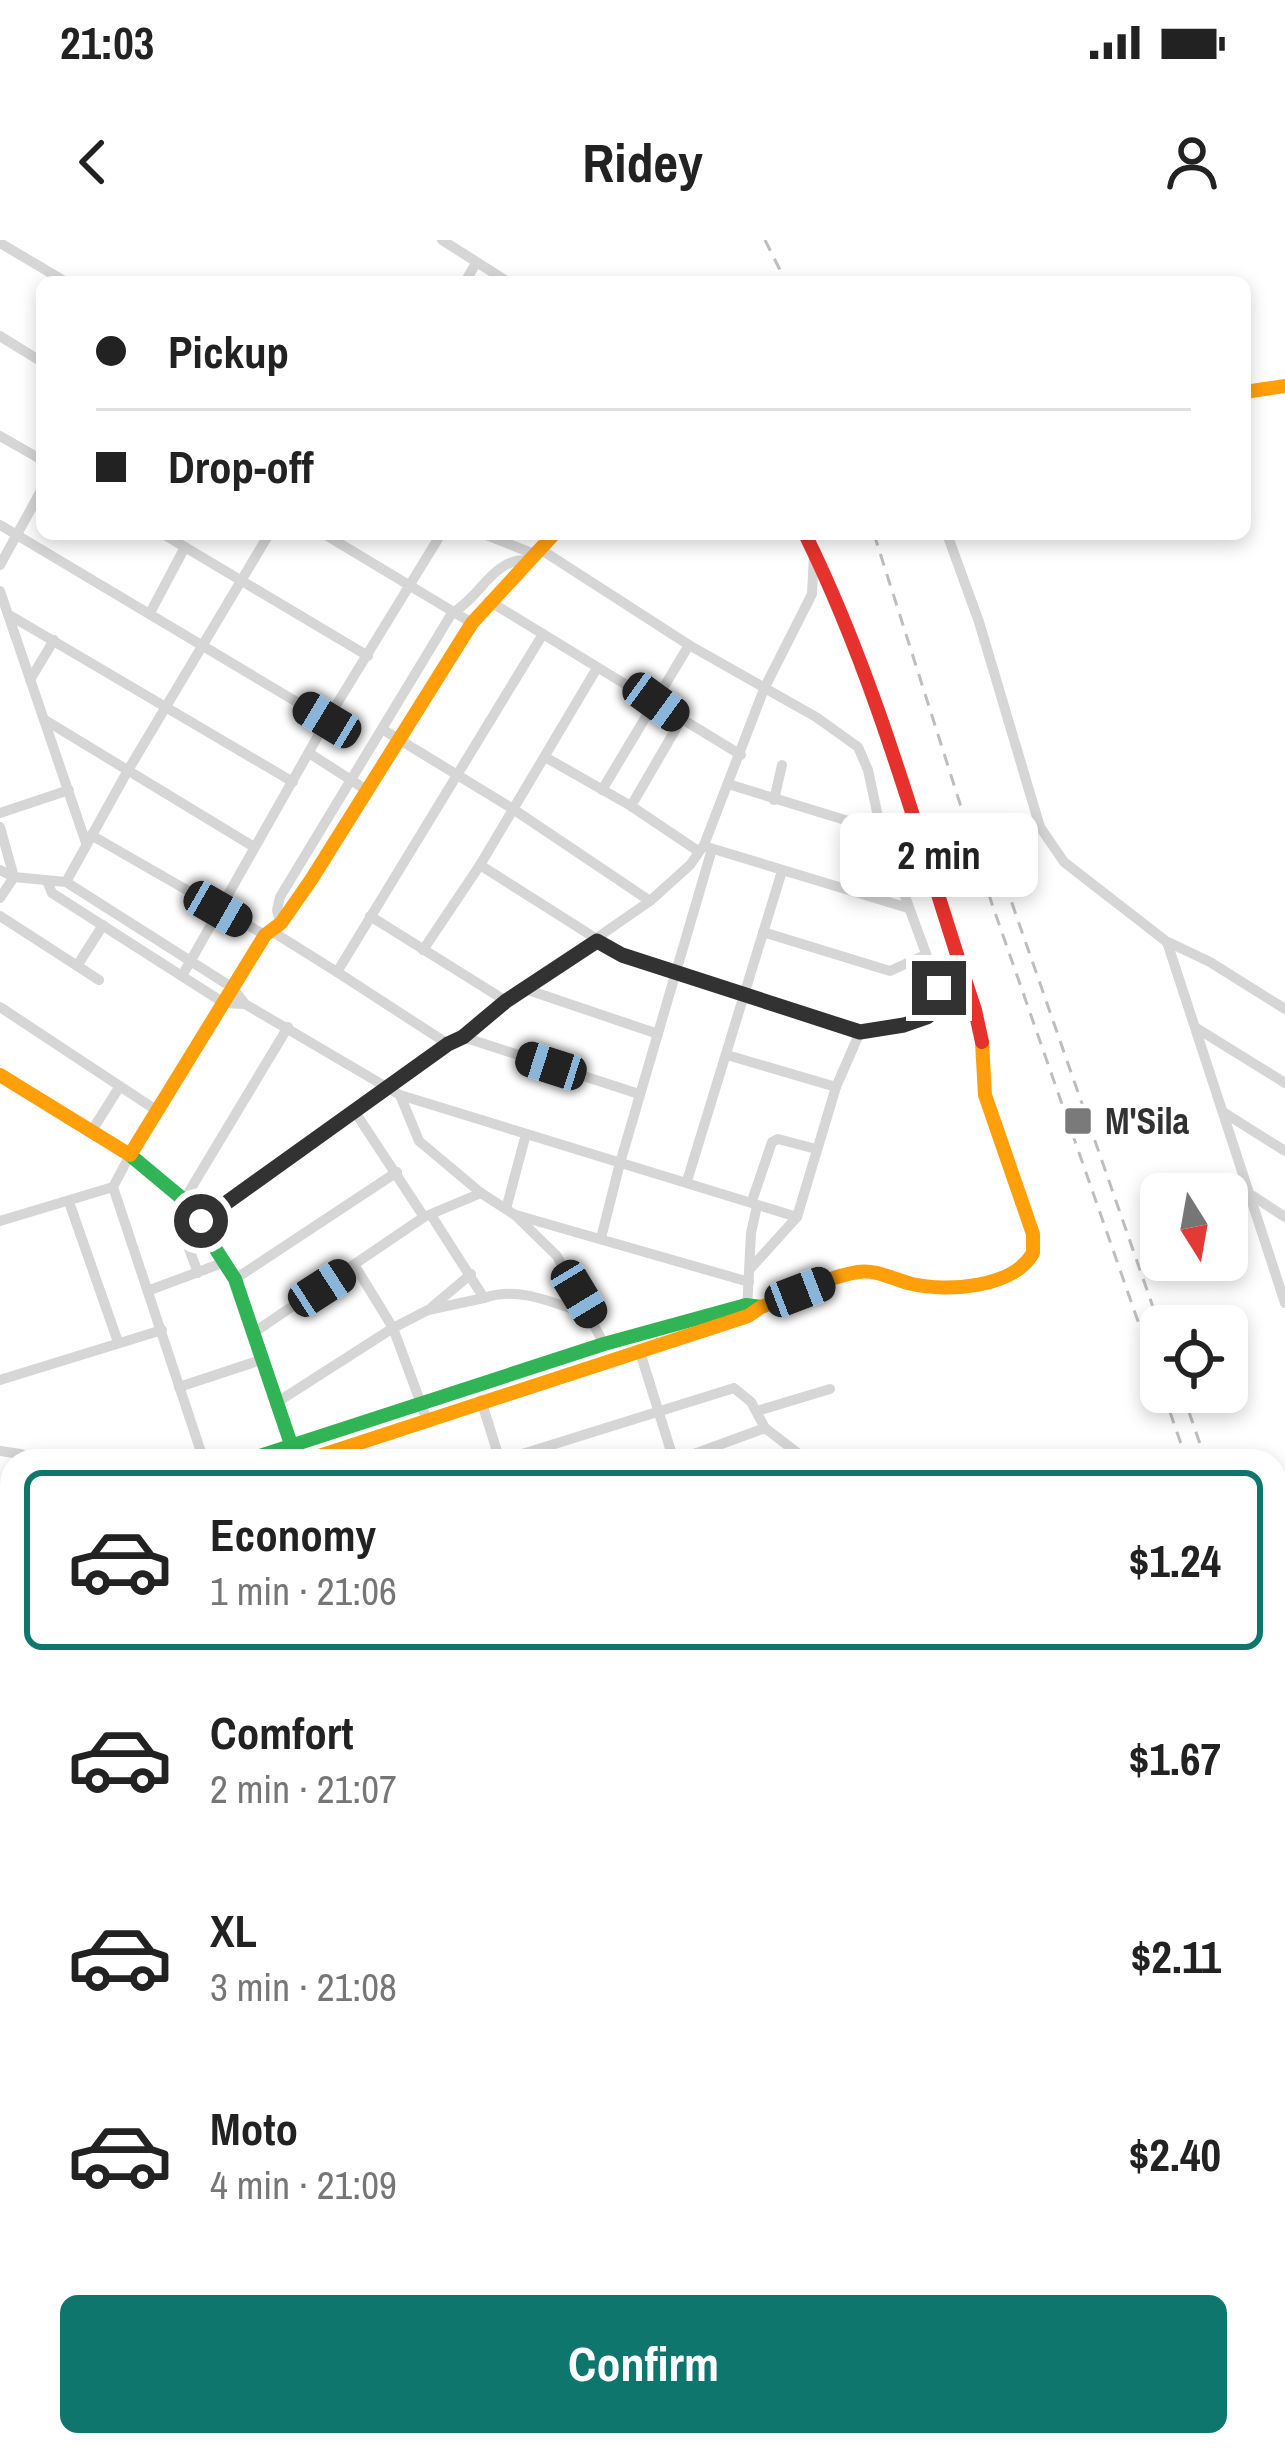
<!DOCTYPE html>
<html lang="en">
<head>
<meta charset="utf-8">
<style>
  :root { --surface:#fff; --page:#f6f6f6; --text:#222; --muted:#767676; --line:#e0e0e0; --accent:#0f766e }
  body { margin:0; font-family:"Archivo Narrow",sans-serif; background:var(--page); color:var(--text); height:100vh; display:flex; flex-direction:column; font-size:45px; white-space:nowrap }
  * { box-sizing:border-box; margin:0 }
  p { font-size:39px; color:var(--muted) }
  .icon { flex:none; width:66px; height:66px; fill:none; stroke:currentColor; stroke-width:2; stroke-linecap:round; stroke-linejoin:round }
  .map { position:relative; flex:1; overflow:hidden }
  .sheet { position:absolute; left:0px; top:1209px; width:1287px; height:1008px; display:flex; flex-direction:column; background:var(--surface); border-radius:36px 36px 0 0; box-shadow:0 6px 18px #0003 }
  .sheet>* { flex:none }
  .banner { position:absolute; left:36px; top:36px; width:1215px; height:264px; border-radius:18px; box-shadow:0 6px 18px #0003; display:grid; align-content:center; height:264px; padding:0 60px; background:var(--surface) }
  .needle { width:78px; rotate:169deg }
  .tools { position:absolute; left:1140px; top:933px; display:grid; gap:24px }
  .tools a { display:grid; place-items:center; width:108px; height:108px; border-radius:18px; background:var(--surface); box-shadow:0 6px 18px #0003; font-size:60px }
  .end { position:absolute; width:54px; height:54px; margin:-27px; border:15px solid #323232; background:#fff; box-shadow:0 0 0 6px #fff }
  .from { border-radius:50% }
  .bubble { position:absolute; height:84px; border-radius:18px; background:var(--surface); box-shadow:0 6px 18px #0003; font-size:39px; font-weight:700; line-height:84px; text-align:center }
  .car { position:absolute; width:36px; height:72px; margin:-36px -18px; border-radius:15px; box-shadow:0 0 9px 3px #0007; background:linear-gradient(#222 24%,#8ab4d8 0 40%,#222 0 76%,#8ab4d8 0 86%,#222 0) }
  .banner b { display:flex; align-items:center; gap:42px; height:114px; font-size:45px }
  .banner b+b { border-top:3px solid var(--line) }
  .banner i { width:30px; height:30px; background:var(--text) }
  ul { padding:21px 0 0; list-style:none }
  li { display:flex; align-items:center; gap:36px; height:180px; margin:0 24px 18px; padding:0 36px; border:6px solid transparent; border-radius:18px }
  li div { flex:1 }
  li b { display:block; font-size:45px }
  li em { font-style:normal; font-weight:700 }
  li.on { border-color:var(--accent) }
  li>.icon { width:108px; height:108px; stroke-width:1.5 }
  .button { display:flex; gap:24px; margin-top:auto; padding:24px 60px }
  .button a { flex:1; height:138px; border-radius:18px; background:var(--accent); color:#fff; font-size:48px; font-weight:700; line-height:138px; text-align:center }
  .status { display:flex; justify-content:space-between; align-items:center; height:84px; padding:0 60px; background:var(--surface); direction:ltr }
  .status svg { height:33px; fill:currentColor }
  header { display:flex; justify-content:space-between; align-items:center; height:156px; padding:0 60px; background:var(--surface); font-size:54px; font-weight:700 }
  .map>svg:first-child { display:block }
</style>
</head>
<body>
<div class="status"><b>21:03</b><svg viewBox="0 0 49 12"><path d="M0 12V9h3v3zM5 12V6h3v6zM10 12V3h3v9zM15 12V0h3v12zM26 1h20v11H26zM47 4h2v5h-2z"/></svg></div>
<header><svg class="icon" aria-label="back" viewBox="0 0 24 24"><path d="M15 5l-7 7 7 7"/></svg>Ridey<svg class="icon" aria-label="person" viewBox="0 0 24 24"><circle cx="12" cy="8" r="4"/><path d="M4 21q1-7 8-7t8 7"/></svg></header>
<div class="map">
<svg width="1285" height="2217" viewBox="0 0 1285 2217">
  <rect width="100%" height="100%" fill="#fff"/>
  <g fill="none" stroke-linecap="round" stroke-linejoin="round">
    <g stroke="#d6d6d6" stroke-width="10">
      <path d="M442,0l66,42"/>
      <path d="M0,3l66,39"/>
      <path d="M465,42l11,-19"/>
      <path d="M0,96l42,26"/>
      <path d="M0,196l42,24"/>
      <path d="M0,285l327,195"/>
      <path d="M163,294l205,122"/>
      <path d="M324,294l148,89"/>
      <path d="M484,294l50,20"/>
      <path d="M947,294l32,88 61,205 24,35 103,80 118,361"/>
      <path d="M0,325l42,-76"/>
      <path d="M0,351l86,252"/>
      <path d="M150,373l35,-66"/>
      <path d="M11,376l282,166"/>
      <path d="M543,394l198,121"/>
      <path d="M30,440l24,-40"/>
      <path d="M45,480l209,127"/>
      <path d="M382,489l131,80 137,92"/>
      <path d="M309,513l59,38"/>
      <path d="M545,517l86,49 67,45"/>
      <path d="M728,544l153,47"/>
      <path d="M602,550l87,-145"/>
      <path d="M774,560l8,-35"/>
      <path d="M631,566l50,-86"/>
      <path d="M0,573l69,-23"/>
      <path d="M0,587l14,50 -14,21"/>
      <path d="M91,595l174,100"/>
      <path d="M707,607l201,61"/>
      <path d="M480,625l142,90 238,77 44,-7 23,-8 14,-11 -2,-17 -58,-158 -13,-61 -10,-23 -42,-30 -127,-72 -149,-96"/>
      <path d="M0,630l14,7 52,5 167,106 12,16 155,91 19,46 62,52 34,22 42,41 47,88"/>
      <path d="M47,641l5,12 172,110 21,1"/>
      <path d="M66,642l61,-110 142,-238"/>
      <path d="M0,676l99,64"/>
      <path d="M370,676l136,85"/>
      <path d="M281,683l-4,-13 3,-13 172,-284c28,-15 41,-55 75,-53"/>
      <path d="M273,692l64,40 206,-338 -54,-33"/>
      <path d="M763,692l127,39 35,-16"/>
      <path d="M1168,702l42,20 75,47"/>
      <path d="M423,710l57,-85 117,-197"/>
      <path d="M77,726l26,-41"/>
      <path d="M337,732l111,72"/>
      <path d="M182,736l145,-256 114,-186"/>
      <path d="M525,749l133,45"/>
      <path d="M0,767l156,103"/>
      <path d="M1198,789l87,54"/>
      <path d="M463,797l176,57"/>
      <path d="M727,815l109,32"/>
      <path d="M400,855l397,122"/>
      <path d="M355,872l69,105"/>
      <path d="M1223,872l62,39"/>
      <path d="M91,892l29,-46"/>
      <path d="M687,941l95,-310"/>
      <path d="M113,947l91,274"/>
      <path d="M180,956l-3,20 21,57"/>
      <path d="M1253,956l32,21"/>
      <path d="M184,960l104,-173"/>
      <path d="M752,961l20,-59 6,-3 38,10"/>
      <path d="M69,962l49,140"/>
      <path d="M506,969l20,-75"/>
      <path d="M431,975l53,83c36,-13 74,7 109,18"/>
      <path d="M516,975l233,67"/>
      <path d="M0,981l113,-34 17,-32"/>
      <path d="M201,981l247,-177 15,-7 43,-36 144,-100 40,-36 14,-20 60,-156 48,-95 2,-40"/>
      <path d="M601,998l19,-75 92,-314"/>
      <path d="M355,1026l38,62 34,92"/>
      <path d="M750,1029l47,-52 39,-130 24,-55"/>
      <path d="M235,1039l162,-107"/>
      <path d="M150,1050l75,-28"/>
      <path d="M432,1067l39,-33"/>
      <path d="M747,1070l4,-77 6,-27"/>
      <path d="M256,1091l168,-114 57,-24"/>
      <path d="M639,1109l35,112"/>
      <path d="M0,1140l162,-50"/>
      <path d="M179,1147l85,-28"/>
      <path d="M481,1160l19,61"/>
      <path d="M279,1161l114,-73 35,-18 56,-12"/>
      <path d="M757,1171l73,-22"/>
      <path d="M0,1211l21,3 9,7"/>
      <path d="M500,1221l234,-73 17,14 14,26 43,33"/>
      <path d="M675,1221l90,-33"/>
      <path d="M0,1385l12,-4"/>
      <path d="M0,1544l12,-4"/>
      <path d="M0,1625l12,-4"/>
      <path d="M0,1648l12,37"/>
      <path d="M0,1736l12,-4"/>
      <path d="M174,2217l4,-12"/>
    </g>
    <g stroke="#30b455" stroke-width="14">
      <path d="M130,915l54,45 51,79 59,174"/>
      <path d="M244,1221l360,-117 142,-39 15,2"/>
      <path d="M0,2167l12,-35"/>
      <path d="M285,2217l4,-12"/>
    </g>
    <g stroke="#ff9f0a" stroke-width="14">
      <path d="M1245,152l40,-6"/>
      <path d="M0,835l130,80 135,-220 16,-12 30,-43 161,-257 82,-89"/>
      <path d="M304,1221l444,-145 13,-9c31,-11 65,-30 97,-35 19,-3 36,8 54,12 36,8 101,4 121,-31v-19l-48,-139 -3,-53"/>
      <path d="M0,1301l12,-4"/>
    </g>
    <g stroke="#e5322d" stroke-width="14">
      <path d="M805,294c74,150 117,317 170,476l7,32"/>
      <path d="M0,1321l12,-4"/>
      <path d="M0,1460l12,37"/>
    </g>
    <g stroke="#bebebe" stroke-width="3" stroke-dasharray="12 9" stroke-linecap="butt">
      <path d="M765,0l21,42"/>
      <path d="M874,294l118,370 169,483"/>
      <path d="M984,583l177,507"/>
      <path d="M1163,1152l24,69"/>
      <path d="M1182,1152l24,69"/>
      <path d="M1275,1417l10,28"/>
      <path d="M1275,1453l10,28"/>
    </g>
  </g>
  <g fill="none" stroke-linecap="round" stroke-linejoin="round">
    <path stroke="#323232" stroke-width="15" d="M201,981l247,-177 15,-7 43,-36 91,-60 25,14 238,77 44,-7 23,-8 13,-11 -1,-18"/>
  </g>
  <rect fill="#7a7a7a" stroke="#fff" stroke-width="4.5" x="1063" y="866" width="30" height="30" rx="6"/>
  <g text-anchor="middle" stroke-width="12" stroke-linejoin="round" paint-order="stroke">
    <g font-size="36" font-weight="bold" fill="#323232" stroke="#fff" text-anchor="start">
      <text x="1105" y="894">M'Sila</text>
    </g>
  </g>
</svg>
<div class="tools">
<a><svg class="needle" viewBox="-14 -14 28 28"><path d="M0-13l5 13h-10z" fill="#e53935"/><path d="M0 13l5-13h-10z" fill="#767676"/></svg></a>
<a><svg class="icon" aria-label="locate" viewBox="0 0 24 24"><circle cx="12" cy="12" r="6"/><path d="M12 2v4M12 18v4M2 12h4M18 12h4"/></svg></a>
</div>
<i class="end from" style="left:201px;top:981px"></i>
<i class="end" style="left:939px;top:748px"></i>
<div class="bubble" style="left:840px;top:573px;width:198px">2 min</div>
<i class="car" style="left:656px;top:462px;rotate:126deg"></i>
<i class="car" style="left:327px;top:480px;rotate:301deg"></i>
<i class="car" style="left:218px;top:669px;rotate:120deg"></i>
<i class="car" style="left:551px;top:826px;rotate:288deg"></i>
<i class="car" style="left:322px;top:1048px;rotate:57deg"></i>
<i class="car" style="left:800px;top:1052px;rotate:69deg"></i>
<i class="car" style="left:579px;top:1054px;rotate:149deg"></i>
<div class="banner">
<b><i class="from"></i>Pickup</b>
<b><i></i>Drop-off</b>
</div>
<section class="sheet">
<ul>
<li class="on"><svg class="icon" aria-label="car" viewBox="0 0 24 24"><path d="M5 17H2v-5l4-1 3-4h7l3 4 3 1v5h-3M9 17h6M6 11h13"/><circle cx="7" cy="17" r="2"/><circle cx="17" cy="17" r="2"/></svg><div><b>Economy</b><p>1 min · 21:06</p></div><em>$1.24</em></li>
<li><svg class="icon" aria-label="car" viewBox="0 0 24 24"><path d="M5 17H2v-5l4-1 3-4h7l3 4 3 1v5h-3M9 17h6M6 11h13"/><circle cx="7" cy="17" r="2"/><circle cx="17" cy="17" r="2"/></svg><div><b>Comfort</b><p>2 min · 21:07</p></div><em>$1.67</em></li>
<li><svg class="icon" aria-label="car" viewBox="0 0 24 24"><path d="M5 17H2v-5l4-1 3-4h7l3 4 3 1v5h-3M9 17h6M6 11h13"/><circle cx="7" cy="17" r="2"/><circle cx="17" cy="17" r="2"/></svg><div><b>XL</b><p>3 min · 21:08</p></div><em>$2.11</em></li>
<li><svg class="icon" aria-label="car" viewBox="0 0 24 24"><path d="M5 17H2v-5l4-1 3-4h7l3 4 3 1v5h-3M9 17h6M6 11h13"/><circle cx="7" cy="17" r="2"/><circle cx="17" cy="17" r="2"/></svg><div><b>Moto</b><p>4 min · 21:09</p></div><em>$2.40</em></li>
</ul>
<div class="button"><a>Confirm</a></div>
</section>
</div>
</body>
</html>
